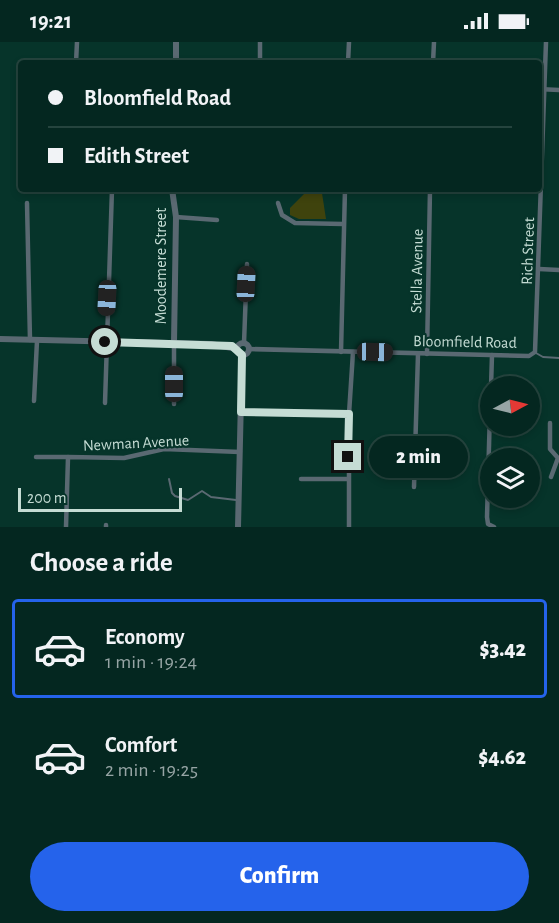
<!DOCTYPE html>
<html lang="en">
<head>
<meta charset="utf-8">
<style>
  :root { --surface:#042720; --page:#12332d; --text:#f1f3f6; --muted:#97a5a5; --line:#25443e; --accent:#2563eb }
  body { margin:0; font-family:"Alegreya Sans",sans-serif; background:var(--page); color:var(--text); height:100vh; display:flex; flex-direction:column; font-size:22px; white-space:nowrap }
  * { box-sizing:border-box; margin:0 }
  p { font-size:20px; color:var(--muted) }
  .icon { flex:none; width:33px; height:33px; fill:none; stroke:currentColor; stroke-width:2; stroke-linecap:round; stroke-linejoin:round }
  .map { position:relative; height:485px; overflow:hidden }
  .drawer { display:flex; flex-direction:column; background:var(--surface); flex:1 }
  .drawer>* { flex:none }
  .top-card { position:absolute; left:18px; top:18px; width:524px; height:132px; border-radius:6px; box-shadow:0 3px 9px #0003,0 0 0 2px var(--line); display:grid; align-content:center; height:132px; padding:0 30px; background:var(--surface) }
  .needle { width:39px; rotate:83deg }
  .buttons { position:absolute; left:480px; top:334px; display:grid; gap:12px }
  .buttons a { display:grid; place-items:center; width:60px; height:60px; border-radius:50%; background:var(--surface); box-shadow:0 3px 9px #0003,0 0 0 2px var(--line); font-size:30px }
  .scale { position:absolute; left:18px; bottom:15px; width:164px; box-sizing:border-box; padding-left:6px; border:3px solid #c5dcd4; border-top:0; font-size:16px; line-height:21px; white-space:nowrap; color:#c5dcd4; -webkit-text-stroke:4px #06342a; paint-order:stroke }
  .end { position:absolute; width:27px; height:27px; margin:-14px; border:8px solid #c5dcd4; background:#111; box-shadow:0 0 0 3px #111 }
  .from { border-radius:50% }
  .bubble { position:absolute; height:42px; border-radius:21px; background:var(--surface); box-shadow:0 3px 9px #0003,0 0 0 2px var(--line); font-size:20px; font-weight:800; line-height:42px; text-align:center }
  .car { position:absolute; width:18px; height:36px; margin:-18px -9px; border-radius:8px; box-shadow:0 0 4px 2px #0007; background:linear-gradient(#222 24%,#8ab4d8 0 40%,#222 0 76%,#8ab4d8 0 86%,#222 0) }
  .top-card b { display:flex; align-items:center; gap:21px; height:57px; font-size:22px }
  .top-card b+b { border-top:2px solid var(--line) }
  .top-card i { width:15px; height:15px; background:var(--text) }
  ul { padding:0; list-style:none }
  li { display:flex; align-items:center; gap:18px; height:99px; margin:0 12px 9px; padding:0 18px; border:3px solid transparent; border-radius:6px }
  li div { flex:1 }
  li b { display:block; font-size:22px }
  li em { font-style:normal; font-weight:800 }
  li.selected { border-color:var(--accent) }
  li>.icon { width:54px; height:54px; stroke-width:1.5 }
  h2 { padding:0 30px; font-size:27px; line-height:72px }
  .cta { display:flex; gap:12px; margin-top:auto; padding:12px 30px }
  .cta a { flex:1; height:69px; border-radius:36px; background:var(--accent); color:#fff; font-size:24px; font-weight:800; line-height:69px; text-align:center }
  .status { display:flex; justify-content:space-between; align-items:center; height:42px; padding:0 30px; background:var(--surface); direction:ltr }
  .status svg { height:16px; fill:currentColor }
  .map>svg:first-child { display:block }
</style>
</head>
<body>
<div class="status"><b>19:21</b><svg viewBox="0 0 49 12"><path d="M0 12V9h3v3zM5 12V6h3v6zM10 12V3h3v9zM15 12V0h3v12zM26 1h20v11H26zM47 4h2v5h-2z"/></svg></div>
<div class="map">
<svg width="559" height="485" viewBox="0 0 559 485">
  <rect width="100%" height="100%" fill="#06342a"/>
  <path fill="#3f430d" d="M306,150l16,1 4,26h-27l-9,-4v-7z"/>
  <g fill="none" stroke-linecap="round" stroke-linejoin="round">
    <g stroke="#5a6972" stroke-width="2">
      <path d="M536,311l7,4 16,1"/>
      <path d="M169,437l3,14 3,3 13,4 14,-9 9,6 25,3"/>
    </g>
    <g stroke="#5a6972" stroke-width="4.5">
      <path d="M76,21l1,-21"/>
      <path d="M260,21v-21"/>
      <path d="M348,21l1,-21"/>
      <path d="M433,21l1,-21"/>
      <path d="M538,47l21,1"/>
      <path d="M27,161l3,137"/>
      <path d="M278,161l4,12 13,8 48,1"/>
      <path d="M176,175l41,3"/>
      <path d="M539,227l20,1"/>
      <path d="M174,301v61"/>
      <path d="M244,301l3,-79"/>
      <path d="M249,307l280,7 6,-4 11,-310"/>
      <path d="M341,310l4,-163"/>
      <path d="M427,312l3,-165"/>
      <path d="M491,345l1,-32"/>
      <path d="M34,359l3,-60"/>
      <path d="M105,361l7,-214"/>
      <path d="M490,369l-3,106 1,7 6,3"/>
      <path d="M241,370l108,2"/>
      <path d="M550,381v26l8,9 -7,19"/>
      <path d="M36,415h32"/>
      <path d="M301,437h47"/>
      <path d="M414,445l4,-133"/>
      <path d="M66,485l2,-70 56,1 40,-9 76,3"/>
      <path d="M106,485v-2"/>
      <path d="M349,485v-113l4,-62"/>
    </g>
    <g stroke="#5a6972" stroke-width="6">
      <path d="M176,21v-21"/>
      <path d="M172,147l4,28 -2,126"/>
      <path d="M0,297l211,5 26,5"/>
      <circle cx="243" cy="307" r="6"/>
      <path d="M238,485l4,-172"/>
    </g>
  </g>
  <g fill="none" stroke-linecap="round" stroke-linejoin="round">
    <path stroke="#c5dcd4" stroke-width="8" d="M105,300l127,4 10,9 -1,57 108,2 -1,43"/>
  </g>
  <g text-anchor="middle" stroke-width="4.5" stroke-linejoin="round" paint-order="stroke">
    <g font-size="16" fill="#c5dcd4" stroke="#06342a">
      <text transform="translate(527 209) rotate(-88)" y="6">Rich Street</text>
      <text transform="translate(160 224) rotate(-90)" y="6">Moodemere Street</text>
      <text transform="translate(416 229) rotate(-89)" y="6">Stella Avenue</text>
      <text transform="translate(465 299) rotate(1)" y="6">Bloomfield Road</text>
      <text transform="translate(136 400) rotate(-3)" y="6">Newman Avenue</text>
    </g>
  </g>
</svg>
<div class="buttons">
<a><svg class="needle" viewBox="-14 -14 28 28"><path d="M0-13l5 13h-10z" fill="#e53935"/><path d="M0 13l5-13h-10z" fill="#97a5a5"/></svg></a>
<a><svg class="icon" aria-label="layers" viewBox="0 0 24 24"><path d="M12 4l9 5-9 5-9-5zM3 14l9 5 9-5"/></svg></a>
</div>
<div class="scale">200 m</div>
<i class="end from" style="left:105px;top:300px"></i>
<i class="end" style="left:348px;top:415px"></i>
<div class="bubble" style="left:369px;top:394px;width:99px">2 min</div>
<i class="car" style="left:246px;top:242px;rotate:3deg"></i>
<i class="car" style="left:107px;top:256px;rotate:183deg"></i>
<i class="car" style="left:375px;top:310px;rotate:91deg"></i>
<i class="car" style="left:174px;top:342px;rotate:0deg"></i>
<div class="top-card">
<b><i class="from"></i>Bloomfield Road</b>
<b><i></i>Edith Street</b>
</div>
</div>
<section class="drawer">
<h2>Choose a ride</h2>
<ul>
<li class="selected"><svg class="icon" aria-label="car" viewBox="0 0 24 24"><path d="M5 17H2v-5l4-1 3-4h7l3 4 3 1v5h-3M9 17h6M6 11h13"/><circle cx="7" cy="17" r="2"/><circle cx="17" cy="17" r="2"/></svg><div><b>Economy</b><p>1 min · 19:24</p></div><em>$3.42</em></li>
<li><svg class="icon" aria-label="car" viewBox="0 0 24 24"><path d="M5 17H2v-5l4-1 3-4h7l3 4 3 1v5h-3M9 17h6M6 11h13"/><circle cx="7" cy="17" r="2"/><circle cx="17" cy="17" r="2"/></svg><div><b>Comfort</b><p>2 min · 19:25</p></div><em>$4.62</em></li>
</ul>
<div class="cta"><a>Confirm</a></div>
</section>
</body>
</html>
